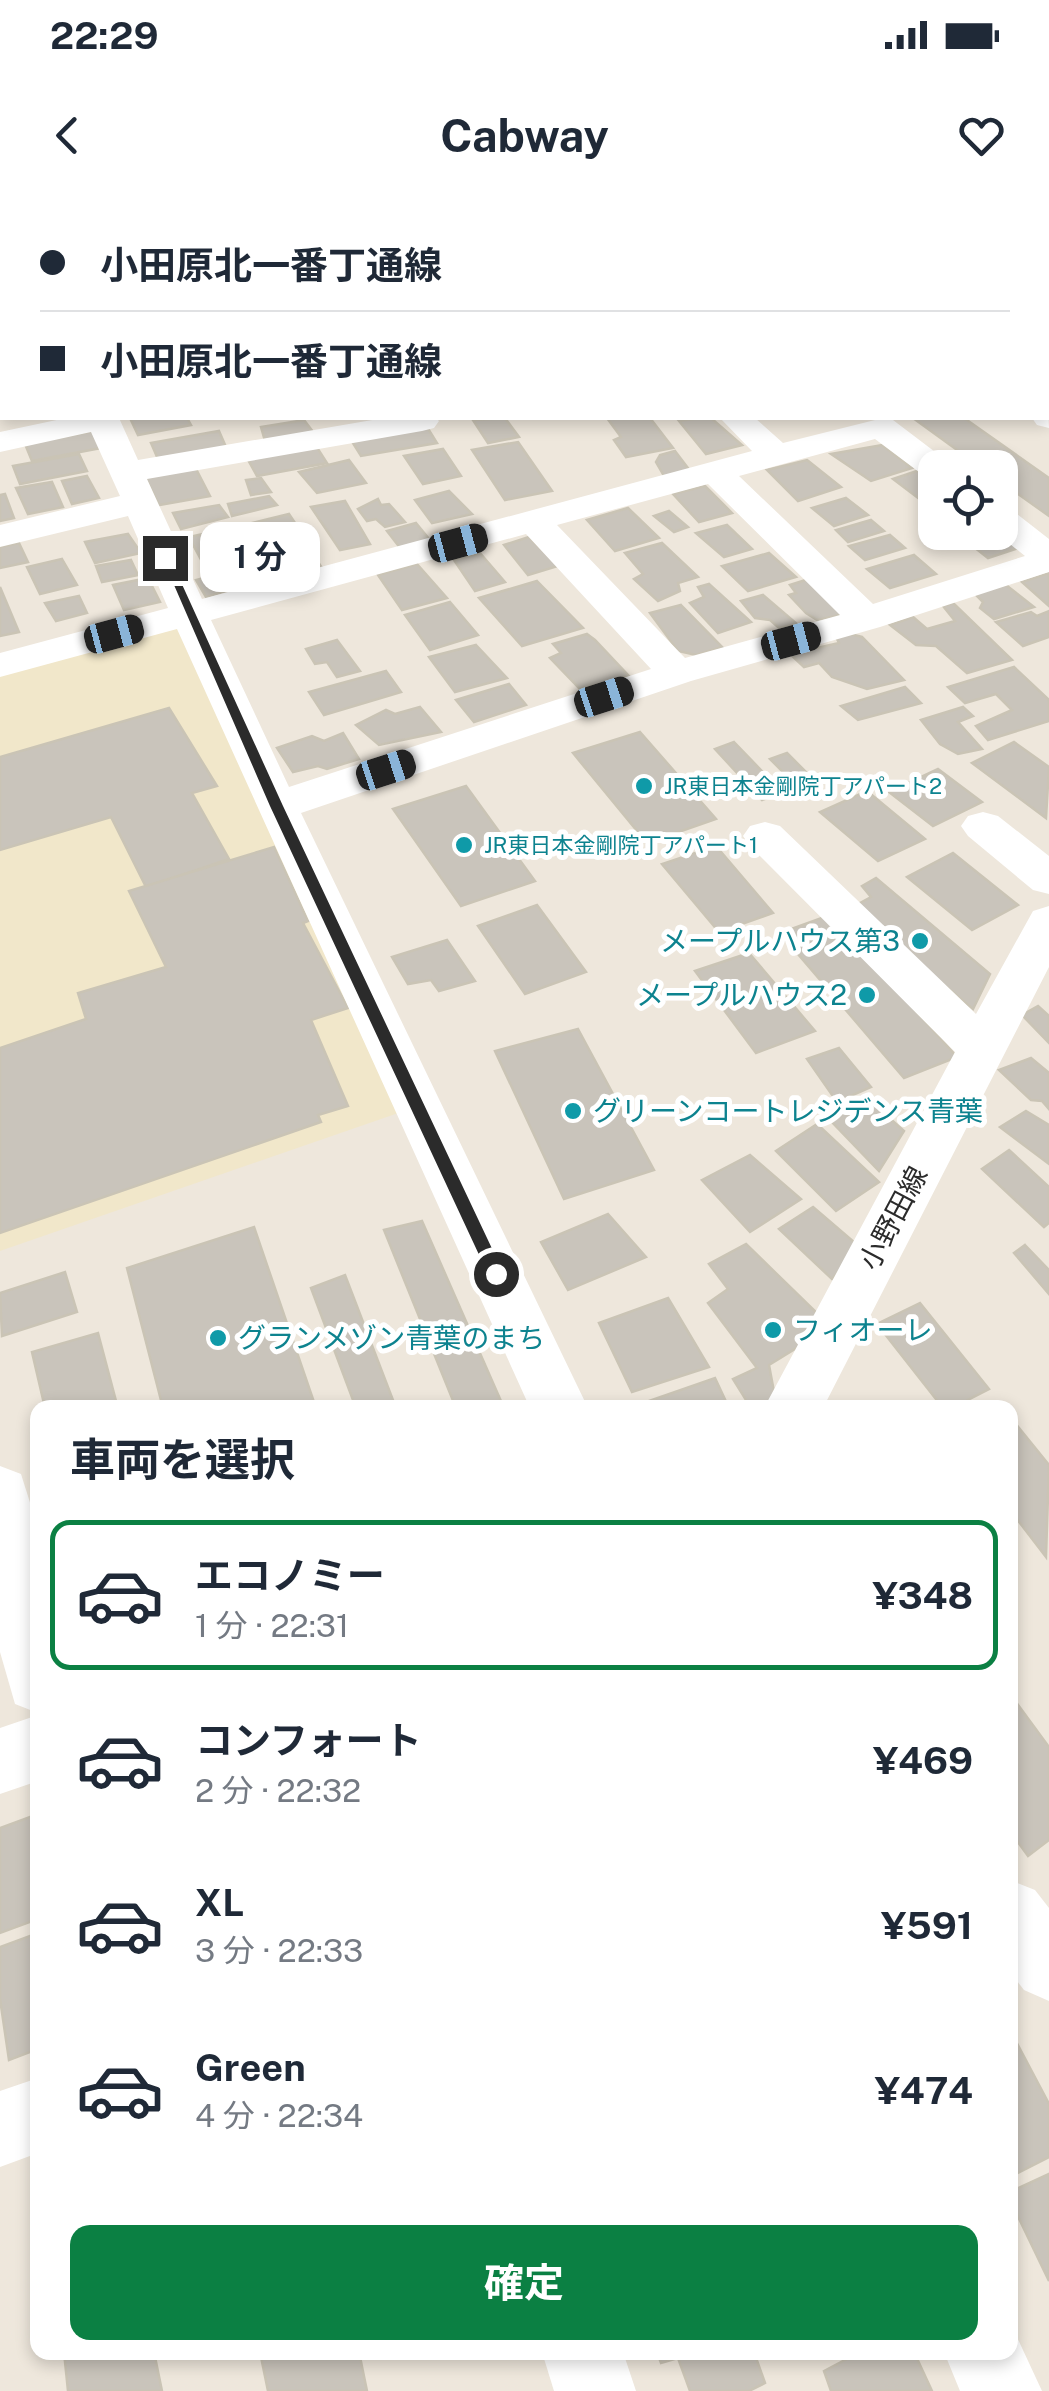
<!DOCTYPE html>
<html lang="ja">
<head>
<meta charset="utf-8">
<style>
  :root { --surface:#fff; --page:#f2f2f3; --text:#1f2937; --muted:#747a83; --line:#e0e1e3; --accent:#0b8043 }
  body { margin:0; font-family:"Public Sans","Noto Sans JP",sans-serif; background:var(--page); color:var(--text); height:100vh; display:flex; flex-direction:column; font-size:38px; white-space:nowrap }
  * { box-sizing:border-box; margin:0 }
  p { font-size:32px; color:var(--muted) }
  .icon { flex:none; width:55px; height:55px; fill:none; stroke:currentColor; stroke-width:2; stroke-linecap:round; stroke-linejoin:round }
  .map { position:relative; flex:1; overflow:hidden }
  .side { position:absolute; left:30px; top:1200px; width:988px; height:960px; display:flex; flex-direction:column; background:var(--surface); border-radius:20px; box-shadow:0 5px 15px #0003 }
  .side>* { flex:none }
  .top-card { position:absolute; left:0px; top:0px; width:1050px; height:220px; box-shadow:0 5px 15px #0003; display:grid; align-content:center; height:220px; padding:0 40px; background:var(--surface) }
  .buttons { position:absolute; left:918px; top:250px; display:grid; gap:20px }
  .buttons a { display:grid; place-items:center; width:100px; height:100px; border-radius:20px; background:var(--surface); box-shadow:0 5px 15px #0003; font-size:50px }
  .end { position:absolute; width:45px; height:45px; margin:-22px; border:12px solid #2b2b2b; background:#fff; box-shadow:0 0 0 5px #fff }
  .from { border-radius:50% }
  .bubble { position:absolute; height:70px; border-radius:20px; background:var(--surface); box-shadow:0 5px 15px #0003; font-size:32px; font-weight:700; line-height:70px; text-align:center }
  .car { position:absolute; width:30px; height:60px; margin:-30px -15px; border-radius:12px; box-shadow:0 0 8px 2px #0007; background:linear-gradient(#222 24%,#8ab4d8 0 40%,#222 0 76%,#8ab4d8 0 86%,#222 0) }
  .top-card b { display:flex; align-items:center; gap:35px; height:95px; font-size:38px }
  .top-card b+b { border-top:2px solid var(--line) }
  .top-card i { width:25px; height:25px; background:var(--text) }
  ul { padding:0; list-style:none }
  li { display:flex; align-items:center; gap:30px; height:150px; margin:0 20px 15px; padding:0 20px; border:5px solid transparent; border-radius:20px }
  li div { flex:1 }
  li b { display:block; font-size:38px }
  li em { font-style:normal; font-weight:700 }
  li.current { border-color:var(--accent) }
  li>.icon { width:90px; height:90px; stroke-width:1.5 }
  h2 { padding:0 40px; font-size:45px; line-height:120px }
  .cta { display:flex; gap:20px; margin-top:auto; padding:20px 40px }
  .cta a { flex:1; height:115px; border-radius:20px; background:var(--accent); color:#fff; font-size:40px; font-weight:700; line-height:115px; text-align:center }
  .status { display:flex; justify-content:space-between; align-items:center; height:70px; padding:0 50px; background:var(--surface); direction:ltr }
  .status svg { height:28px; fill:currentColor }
  header { display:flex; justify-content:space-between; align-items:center; height:130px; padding:0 40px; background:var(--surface); font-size:45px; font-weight:700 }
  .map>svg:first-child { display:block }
</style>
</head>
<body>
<div class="status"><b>22:29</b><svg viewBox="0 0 49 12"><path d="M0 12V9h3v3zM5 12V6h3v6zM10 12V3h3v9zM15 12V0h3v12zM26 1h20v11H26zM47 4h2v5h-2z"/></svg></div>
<header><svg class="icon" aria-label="back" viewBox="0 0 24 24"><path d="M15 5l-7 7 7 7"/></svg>Cabway<svg class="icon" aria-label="heart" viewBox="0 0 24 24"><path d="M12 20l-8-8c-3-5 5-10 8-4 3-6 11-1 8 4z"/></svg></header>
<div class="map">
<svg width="1049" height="2191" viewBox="0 0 1049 2191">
  <rect width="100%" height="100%" fill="#eee7dc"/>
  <path fill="#f1e7ca" d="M175,422l232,488 -407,141v-585z"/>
  <g fill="#c9c4bb" stroke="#cac4b5" stroke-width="2.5">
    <path d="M130,218h57l4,7 -53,10z"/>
    <path d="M505,218l14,19 -31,6 -15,-23z"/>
    <path d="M607,218h43l23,30 -47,9 -12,-17 7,-3z"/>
    <path d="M699,218h12l31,27 -36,9 -27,-33z"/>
    <path d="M913,218h51l85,60v38l-49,-35v-13h-18z"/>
    <path d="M304,220l10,13 -49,8 -4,-14z"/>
    <path d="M427,227l10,16 -76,13 -10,-16z"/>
    <path d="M94,231l7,17 -69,13 -7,-17z"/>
    <path d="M219,231l7,16 -68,12 -7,-16z"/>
    <path d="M518,242l34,49 -47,9 -33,-50z"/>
    <path d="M882,245l30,23 -41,13 -40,-27z"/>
    <path d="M316,246l11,17 -70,13 -10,-18z"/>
    <path d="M443,249l18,27 -38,8 -19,-28z"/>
    <path d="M675,251l16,21 -27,4 -8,-14 4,-7z"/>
    <path d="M79,254l8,17 -67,13 -7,-18z"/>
    <path d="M349,260l17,23 -49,10 -18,-21z"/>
    <path d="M807,260l34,27 -43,14 -31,-31z"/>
    <path d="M194,265l16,31 -51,9 -15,-30z"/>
    <path d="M923,269l12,9 -1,32 -41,-31z"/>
    <path d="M87,276l12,22 -27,6 -10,-23z"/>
    <path d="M261,278l10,14 -20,3 -5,-15z"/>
    <path d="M52,282l11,25 -35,7 -12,-26z"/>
    <path d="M705,286l27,27 -33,9 -26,-28z"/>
    <path d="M449,291l23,23 -40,9 -17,-23z"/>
    <path d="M5,294l9,24 -14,3v-26z"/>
    <path d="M269,296l8,9 -45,11 -4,-12z"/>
    <path d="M846,298l22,17 -34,11 -22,-18z"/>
    <path d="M378,299l3,6 8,-1 16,18 -20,5 -9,-8 -9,2 -9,-12z"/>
    <path d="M345,301l25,43 -30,6 -29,-43z"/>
    <path d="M219,305l9,12 -47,12 -8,-16z"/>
    <path d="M628,308l31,30 -44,13 -28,-31z"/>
    <path d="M669,311l19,16 -14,5 -20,-16z"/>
    <path d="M289,314l14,21 -45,10 -14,-20z"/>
    <path d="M871,320l13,11 -36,11 -12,-12z"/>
    <path d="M416,323l14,17 -29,9 -14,-18z"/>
    <path d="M727,325l25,24 -28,8 -28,-24z"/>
    <path d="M1000,326l25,20 -37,12 -33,-26h45z"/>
    <path d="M225,329l19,32 -38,8 -17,-32z"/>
    <path d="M128,334l13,19 -46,10 -10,-21z"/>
    <path d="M890,335l15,13 -40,12 -16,-14z"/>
    <path d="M529,337l29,29 -30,9 -24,-30z"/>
    <path d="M304,341l18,27 -30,8 -20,-27z"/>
    <path d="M19,343l9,19 -28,6v-21z"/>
    <path d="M662,343l36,34 -20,6 2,8 -22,10 -24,-22 9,-5 -18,-21z"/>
    <path d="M480,353l25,29 -30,9 -21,-31z"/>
    <path d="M769,353l27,24 -48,14 -26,-25z"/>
    <path d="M914,355l22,19 -46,14 -23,-19z"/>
    <path d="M62,359l15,26 -37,9 -13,-27z"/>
    <path d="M131,360l7,15 -36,7 -6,-16z"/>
    <path d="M417,364l30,34 -45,12 -24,-35z"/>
    <path d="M235,370l11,15 -40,12 -10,-17z"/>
    <path d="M1049,373v33l-27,-24z"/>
    <path d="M148,378l12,24 -36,8 -11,-25z"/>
    <path d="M812,378l37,35 -32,7 -11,-7 -17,-18 7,-2 -6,-8z"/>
    <path d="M537,381l46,47 -61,18 -43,-48z"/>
    <path d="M709,384l42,38 -33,11 -28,-30 14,-6 -6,-10z"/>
    <path d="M1006,385l28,22 -40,12 -14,-11 3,-6 -9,-9z"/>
    <path d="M0,387l19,45 -19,4z"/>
    <path d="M763,395l34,29 -18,4 -9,-8 -15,-2 -14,-17z"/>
    <path d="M79,396l8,17 -31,8 -11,-18z"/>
    <path d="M450,402l28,33 -48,15 -25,-35z"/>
    <path d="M953,403l59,57 -45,13 -31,-27 -20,-1 -26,-20 23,-8 14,12 28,-8 -12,-15z"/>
    <path d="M681,405l41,42 -26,8 -18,-4 -28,-38z"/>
    <path d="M1049,411v26l-26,9 -27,-24 35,-10 6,4z"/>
    <path d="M587,434l8,6 34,36 -49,13 -30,-31 11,-5 -8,-9z"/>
    <path d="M850,434l12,3 42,43 -37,9 -35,-12 -13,-14 -15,4 -15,-14 23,-8 5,3 22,-5 -3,-6z"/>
    <path d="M337,440l23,31 -23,6 -10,-15 -12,2 -9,-15z"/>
    <path d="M476,445l31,33 -52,14 -26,-35z"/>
    <path d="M1014,467l35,33v21l-61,19 -12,-14 36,-16 -16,-16 -31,9 -17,-16z"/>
    <path d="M386,471l15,21 -77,23 -15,-23z"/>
    <path d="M509,484l17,21 -52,17 -18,-22z"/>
    <path d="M905,487l16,16 -63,17 -17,-14z"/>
    <path d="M420,507l21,25 -62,13 -23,-20 30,-15 9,4z"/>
    <path d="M963,507l10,9 -15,6 24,27 -24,5 -18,-10 -19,-24z"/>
    <path d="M169,508l48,78 -25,7 37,66 -83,28 -35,-70 -111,33v-93z"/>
    <path d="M640,532l76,87 -69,24 -74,-90z"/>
    <path d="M343,533l16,26 -32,10 -9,-3 -25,6 -16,-24 35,-12 12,5z"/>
    <path d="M734,542l49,51 -21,7 -47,-51z"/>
    <path d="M1014,542l35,25 -3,51 -74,-55z"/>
    <path d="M787,553l30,30 -17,6 -30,-30z"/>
    <path d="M938,569l44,33 -49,24 -44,-34z"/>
    <path d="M466,586l69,95 -74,25 -68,-97z"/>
    <path d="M867,591l58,48 -47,22 -58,-49z"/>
    <path d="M716,646l57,67 -54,19 -57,-68z"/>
    <path d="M274,647l34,74 -5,2 45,85 -37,12 37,86 -30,9 3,7 -321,111v-185l86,-29 -8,-26 88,-26 -37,-76z"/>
    <path d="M953,653l65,52 -46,25 -65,-53z"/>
    <path d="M876,678l114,96 -17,35 -122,-101 20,-11 -9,-11z"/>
    <path d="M537,705l49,67 -61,22 -47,-68z"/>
    <path d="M830,715l127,142 -53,21 -124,-145z"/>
    <path d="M447,740l28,41 -36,10 -8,-11 -23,4 -16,-27z"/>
    <path d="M749,753l66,78 -59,22 -61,-82z"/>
    <path d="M1038,806l11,10v27l-27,-28z"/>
    <path d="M578,829l76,141 -90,29 -69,-148z"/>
    <path d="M839,848l32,39 -34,15 -30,-43z"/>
    <path d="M1031,858l18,15v36l-7,-8 -11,-1 -32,-30z"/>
    <path d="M867,898l37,33 -25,40 -49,-51z"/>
    <path d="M1026,911l23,14v39l-49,-37z"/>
    <path d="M817,924l62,58 -43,29 -60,-60z"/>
    <path d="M1009,950l40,37v36l-5,4 -62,-58z"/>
    <path d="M750,955l51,44 -51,33 -48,-52z"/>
    <path d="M813,1007l48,41 -29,31 -53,-50z"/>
    <path d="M608,1014l38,43 -78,33 -27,-48z"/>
    <path d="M422,1021l82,187h-48l-72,-178z"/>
    <path d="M254,1027l62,181h-153l-36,-140z"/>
    <path d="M746,1044l78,76 -13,19 -42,26 6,32 -5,11h-19l-18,-29 24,-11 -49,-65 20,-14 -19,-25z"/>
    <path d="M1025,1045l24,25v24l-35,-41z"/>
    <path d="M65,1072l12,40 -75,24 -2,-43z"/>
    <path d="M345,1075l51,133h-40l-45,-120z"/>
    <path d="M668,1098l41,69 -77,25 -33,-69z"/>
    <path d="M920,1103l69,86 -37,19h-9l-66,-84z"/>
    <path d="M98,1133l18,68 -20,7h-51l-13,-56z"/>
    <path d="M715,1178l14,30h-100z"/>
    <path d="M1015,1223l34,42 -3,92 -36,-47v-85z"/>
    <path d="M1010,1494l39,53v93l-21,16 -18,-25z"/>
    <path d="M38,1614v105l-38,14v-105z"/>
    <path d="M38,1733v116l-29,11 -9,-61v-52z"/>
    <path d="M1010,1830l39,74v53l-39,20z"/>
    <path d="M1049,1974v107l-39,-81v-8z"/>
    <path d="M64,2152h90l8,39h-94z"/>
    <path d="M260,2152h99l8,39h-99z"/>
    <path d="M657,2152h97l11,31 -16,8h-59l-12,-33 -17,5z"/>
    <path d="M860,2152h54l18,39h-101l-7,-20z"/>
  </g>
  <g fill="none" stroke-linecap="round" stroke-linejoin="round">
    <g fill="#fff" fill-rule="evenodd">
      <path d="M0,0h17l1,2h-16v8z"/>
      <path d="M571,0h30l1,2h-29z"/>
      <path d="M1048,59h1v19l-1,-1z"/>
      <path d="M1048,207l1,21 -12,-3 -5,-7h16z"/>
      <path d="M66,218h53l19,42 246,-42h52l3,3 -5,7 -12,3 -275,48 55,120 550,-148 -32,-33h35l28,25 100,-25 10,2 54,41 5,7h-17v10l-12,-3 -48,-36 -136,37 134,128 152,-48 -30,-24h5v-24l13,3 36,28v33l-169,55 -189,54 -390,132 287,595h-58l-353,-779 -177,48v-24l168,-45 -40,-92 -128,31v-22l120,-29 -29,-64 -91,20v-20zM708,284l132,131 -155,43 -128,-133zM526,334l125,135 -362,118 -78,-167z"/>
      <path d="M983,612l15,4 51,40v38l-16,-4 -65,-54 -7,-10 7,-10z"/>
      <path d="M765,622l15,4 196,188 57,-103 16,-5v61l-226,441h-59l191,-356 -205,-206 -7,-10 7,-10z"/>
      <path d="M0,1266l21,8 17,54v185l-23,-9 -15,-52z"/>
      <path d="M38,1515v66l-38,13v-66z"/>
      <path d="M1010,1680l25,10 14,18v93l-25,-11 -14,-18z"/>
      <path d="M38,1878v75l-38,14v-76z"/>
      <path d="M1010,2122l32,69h-82l-16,-39h66z"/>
      <path d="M542,2152h81l13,39h-82z"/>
    </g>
  </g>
  <path fill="#2b2b2b" d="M161,355l9,3 113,248 221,468 -2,4 -6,2 -8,-6 -218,-468z"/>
  <g fill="#0f9aa8" stroke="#fff" stroke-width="4">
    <circle cx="644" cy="586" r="10"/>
    <circle cx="464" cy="645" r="10"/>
    <circle cx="920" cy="741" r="10"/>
    <circle cx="867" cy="795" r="10"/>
    <circle cx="573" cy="911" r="10"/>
    <circle cx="773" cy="1130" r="10"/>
    <circle cx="218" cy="1138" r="10"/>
  </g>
  <g text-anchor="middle" stroke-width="10" stroke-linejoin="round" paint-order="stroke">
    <g font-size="22" fill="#0d838f" stroke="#fff" text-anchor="start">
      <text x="664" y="594">JR東日本金剛院丁アパート2</text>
      <text x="484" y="653">JR東日本金剛院丁アパート1</text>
    </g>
    <g font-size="28" fill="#0d838f" stroke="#fff" text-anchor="start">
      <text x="900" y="751" text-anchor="end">メープルハウス第3</text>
      <text x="847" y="805" text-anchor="end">メープルハウス2</text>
      <text x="593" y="921">グリーンコートレジデンス青葉</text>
      <text x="793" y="1140">フィオーレ</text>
      <text x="238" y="1148">グランメゾン青葉のまち</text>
    </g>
    <g font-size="28" fill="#2b2b2b" stroke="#fff">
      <text transform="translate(893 1018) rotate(-62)" y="10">小野田線</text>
    </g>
  </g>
</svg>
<div class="buttons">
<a><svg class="icon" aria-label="locate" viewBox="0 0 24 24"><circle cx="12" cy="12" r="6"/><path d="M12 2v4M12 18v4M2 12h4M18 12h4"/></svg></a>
</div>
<i class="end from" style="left:496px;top:1074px"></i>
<i class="end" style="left:165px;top:358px"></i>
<div class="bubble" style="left:200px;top:322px;width:120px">1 分</div>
<i class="car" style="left:458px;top:343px;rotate:75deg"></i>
<i class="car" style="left:114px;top:434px;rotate:75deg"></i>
<i class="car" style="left:791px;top:441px;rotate:75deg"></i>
<i class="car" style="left:604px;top:497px;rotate:72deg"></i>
<i class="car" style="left:386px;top:570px;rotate:72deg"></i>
<div class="top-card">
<b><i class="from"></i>小田原北一番丁通線</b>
<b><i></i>小田原北一番丁通線</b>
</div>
<section class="side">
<h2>車両を選択</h2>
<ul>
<li class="current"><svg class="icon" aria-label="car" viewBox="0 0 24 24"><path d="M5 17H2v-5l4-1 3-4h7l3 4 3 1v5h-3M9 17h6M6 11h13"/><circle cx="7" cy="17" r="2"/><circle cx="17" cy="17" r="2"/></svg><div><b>エコノミー</b><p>1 分 · 22:31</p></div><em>¥348</em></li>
<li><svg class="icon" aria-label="car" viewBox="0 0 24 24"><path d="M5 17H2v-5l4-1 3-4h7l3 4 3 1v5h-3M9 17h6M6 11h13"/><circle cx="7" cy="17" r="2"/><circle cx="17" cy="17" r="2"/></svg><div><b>コンフォート</b><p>2 分 · 22:32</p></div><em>¥469</em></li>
<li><svg class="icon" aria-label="car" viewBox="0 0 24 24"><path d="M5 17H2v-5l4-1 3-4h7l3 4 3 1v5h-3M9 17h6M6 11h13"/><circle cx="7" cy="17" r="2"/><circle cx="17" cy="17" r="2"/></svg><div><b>XL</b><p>3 分 · 22:33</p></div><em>¥591</em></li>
<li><svg class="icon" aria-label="car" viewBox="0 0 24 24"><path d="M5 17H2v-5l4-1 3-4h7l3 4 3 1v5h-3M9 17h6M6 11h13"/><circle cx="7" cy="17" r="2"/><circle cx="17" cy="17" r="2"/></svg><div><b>Green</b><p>4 分 · 22:34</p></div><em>¥474</em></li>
</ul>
<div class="cta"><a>確定</a></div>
</section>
</div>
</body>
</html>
